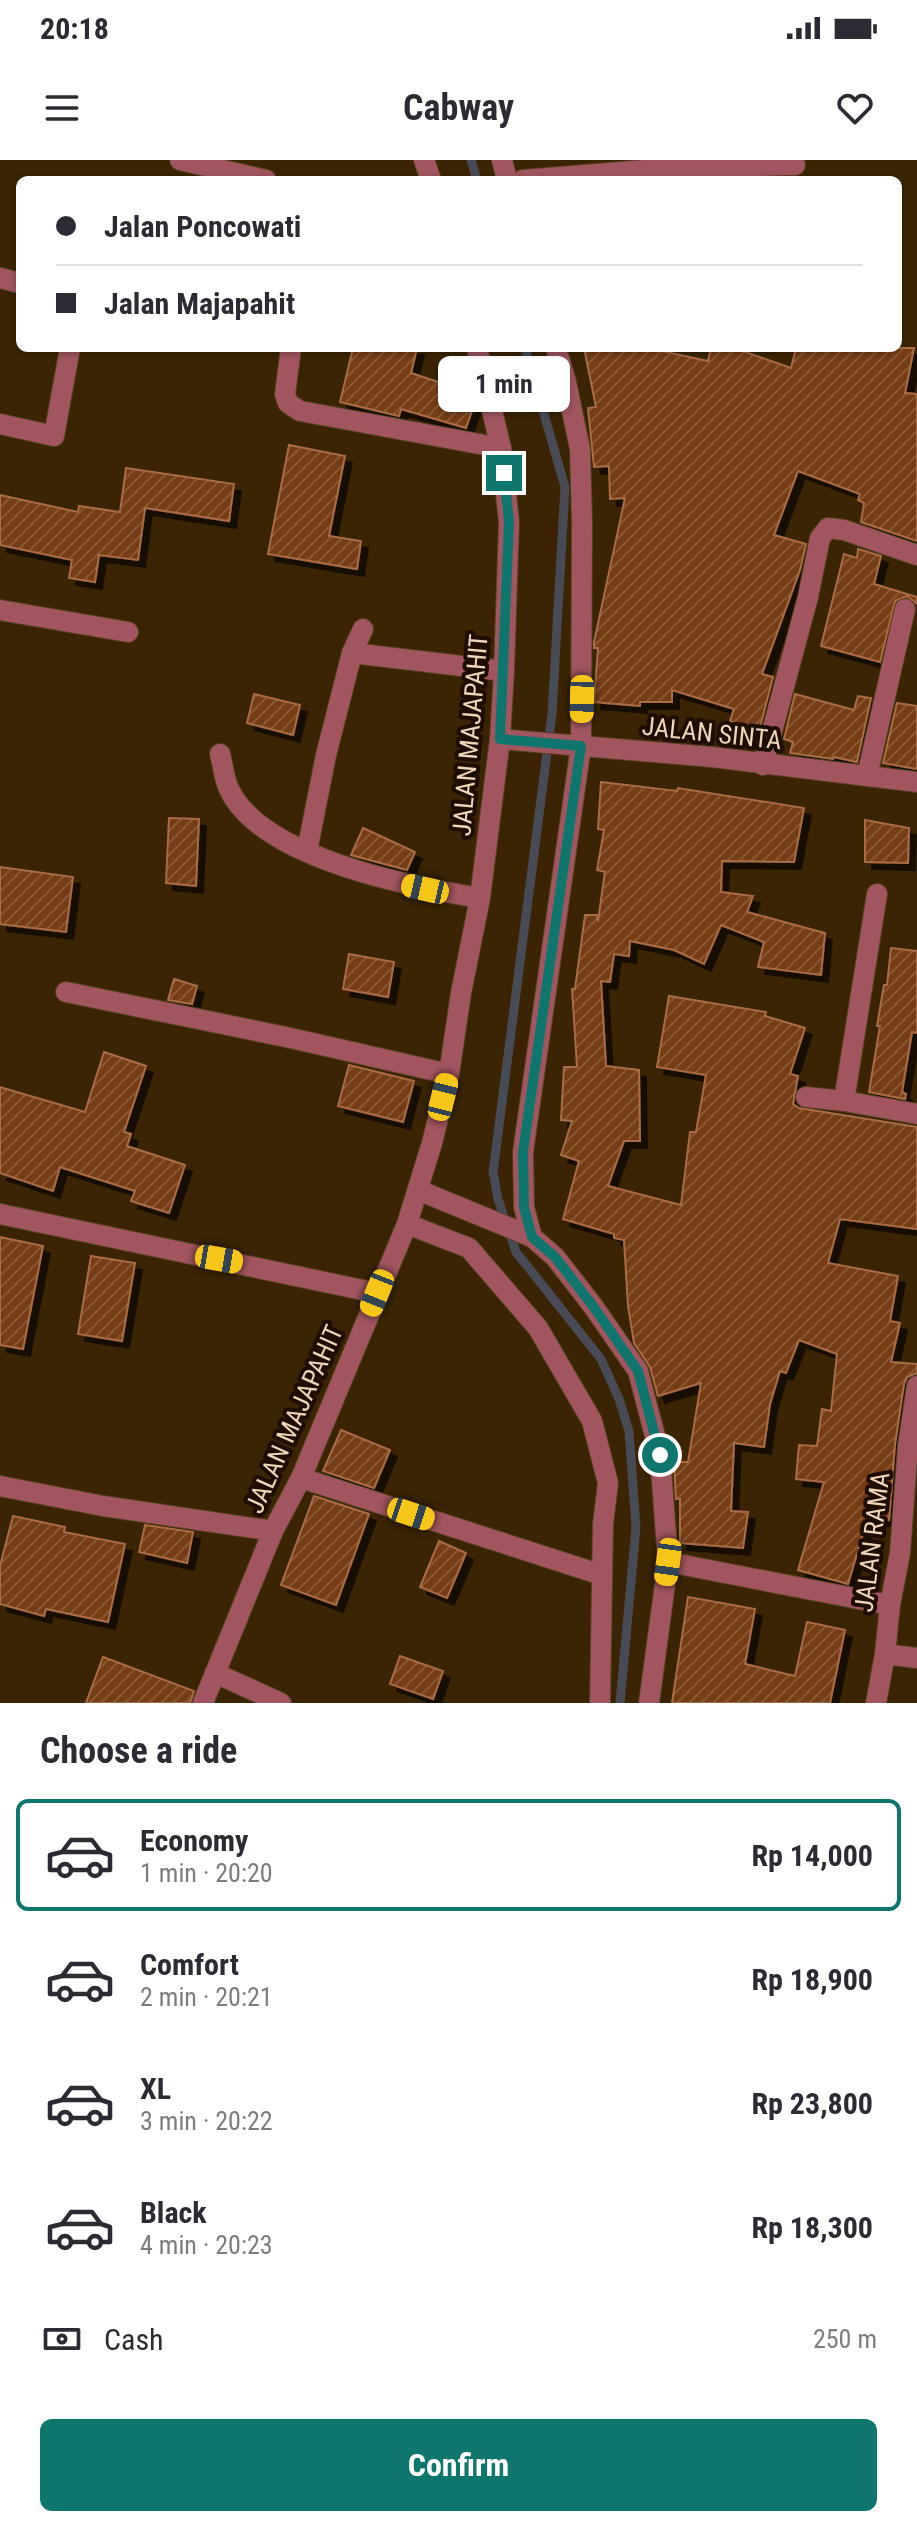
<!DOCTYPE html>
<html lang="en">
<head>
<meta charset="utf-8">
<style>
  :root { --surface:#fff; --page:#f7f7f7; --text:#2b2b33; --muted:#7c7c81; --line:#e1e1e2; --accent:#0f766e }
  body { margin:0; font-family:"Roboto Condensed",sans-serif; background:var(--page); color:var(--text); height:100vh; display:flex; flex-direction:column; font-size:30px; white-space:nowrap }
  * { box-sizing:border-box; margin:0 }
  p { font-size:26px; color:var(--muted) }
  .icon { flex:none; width:44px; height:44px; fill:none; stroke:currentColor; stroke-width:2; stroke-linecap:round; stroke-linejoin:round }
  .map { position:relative; height:1543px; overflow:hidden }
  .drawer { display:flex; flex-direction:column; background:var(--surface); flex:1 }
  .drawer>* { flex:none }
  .guide { position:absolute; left:16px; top:16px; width:886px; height:176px; border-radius:12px; box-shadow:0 2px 6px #0004; display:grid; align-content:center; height:176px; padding:0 40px; background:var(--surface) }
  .end { position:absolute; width:36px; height:36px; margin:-18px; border:10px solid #0f766e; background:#fff; box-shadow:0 0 0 4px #fff }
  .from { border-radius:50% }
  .bubble { position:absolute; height:56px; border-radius:12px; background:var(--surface); box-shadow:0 2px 6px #0004; font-size:26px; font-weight:700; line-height:56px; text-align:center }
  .car { position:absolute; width:24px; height:48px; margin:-24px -12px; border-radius:10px; box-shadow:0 0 6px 2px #0007; background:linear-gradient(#f5c518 24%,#345 0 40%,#f5c518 0 76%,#345 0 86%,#f5c518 0) }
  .guide b { display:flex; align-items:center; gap:28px; height:76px; font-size:30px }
  .guide b+b { border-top:2px solid var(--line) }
  .guide i { width:20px; height:20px; background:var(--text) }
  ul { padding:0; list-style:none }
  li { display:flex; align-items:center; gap:24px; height:112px; margin:0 16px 12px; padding:0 24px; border:4px solid transparent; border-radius:12px }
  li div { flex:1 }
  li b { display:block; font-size:30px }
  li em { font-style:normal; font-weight:700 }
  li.on { border-color:var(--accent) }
  li>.icon { width:72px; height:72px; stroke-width:1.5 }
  h2 { padding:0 40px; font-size:36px; line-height:96px }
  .pay { display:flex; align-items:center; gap:20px; height:88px; padding:0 40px; font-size:30px }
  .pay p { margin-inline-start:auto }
  .cta { display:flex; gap:16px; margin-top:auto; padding:16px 40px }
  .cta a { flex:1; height:92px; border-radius:12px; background:var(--accent); color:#fff; font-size:32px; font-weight:700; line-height:92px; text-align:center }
  .status { display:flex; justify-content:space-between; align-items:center; height:56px; padding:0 40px; background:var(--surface); direction:ltr }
  .status svg { height:22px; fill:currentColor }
  header { display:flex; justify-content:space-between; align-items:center; height:104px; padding:0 40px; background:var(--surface); font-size:36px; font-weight:700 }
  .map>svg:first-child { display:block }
</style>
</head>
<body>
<div class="status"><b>20:18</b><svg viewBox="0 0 49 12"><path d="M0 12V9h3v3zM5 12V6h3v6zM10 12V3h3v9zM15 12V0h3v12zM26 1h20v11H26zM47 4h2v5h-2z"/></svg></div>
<header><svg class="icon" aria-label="menu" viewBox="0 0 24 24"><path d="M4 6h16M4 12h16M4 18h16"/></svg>Cabway<svg class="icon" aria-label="heart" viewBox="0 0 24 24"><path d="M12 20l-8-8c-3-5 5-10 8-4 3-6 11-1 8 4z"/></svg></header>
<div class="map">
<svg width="917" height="1543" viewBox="0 0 917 1543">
  <defs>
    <pattern id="building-hatch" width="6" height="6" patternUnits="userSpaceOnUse" patternTransform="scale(2)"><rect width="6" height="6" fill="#753c12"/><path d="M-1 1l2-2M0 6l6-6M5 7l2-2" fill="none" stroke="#895732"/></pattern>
    <filter id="shadow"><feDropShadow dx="7" dy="7" stdDeviation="0" flood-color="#0009"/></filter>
  </defs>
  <rect width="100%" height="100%" fill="#3a2403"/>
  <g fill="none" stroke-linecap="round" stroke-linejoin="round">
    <g stroke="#484b56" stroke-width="9">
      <path d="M471,0l6,20"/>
      <path d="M525,188l40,139 -13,227 -59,458 5,27 18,53 85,107 18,40 10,32 7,96 -16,176"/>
    </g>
  </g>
  <g fill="url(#building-hatch)" stroke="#a96c45" stroke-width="2" filter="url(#shadow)">
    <path d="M353,188h64l-6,25 64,21 1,5 -10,29 -65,-19 -2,7 -59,-14z"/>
    <path d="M584,188h64l60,13 3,-13h23l57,20 5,-20h118l-9,45 12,1v147l-56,-19 3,-19 -6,-3 2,-6 -62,-23 -24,64 32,9 -6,26 -38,104 11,3 -14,54 -29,-10 4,-12 -62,-19v12h-32v4l-46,-4 4,-54h-4v-6l31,-144 -15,1 -1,-33 -15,1 -6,-59 8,-1z"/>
    <path d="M289,285l56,11 -16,80 32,5 -4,28 -89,-15z"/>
    <path d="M126,308l108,16 -5,37 -84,-13 -7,52 -39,-5 -4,27 -26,-4 3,-18 -72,-15v-50l78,17 1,-6 41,6z"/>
    <path d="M858,389l23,7 -7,28 43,13v7l-10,-8 -12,5 -15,61 -59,-16 23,-92 13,4z"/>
    <path d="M254,534l46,11 -7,30 -46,-12z"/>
    <path d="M795,534l59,16 4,-14 13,2 -14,64 -23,-5 -1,2 -43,-6 3,-11 -9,-3z"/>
    <path d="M897,543l20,3v63l-34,-6z"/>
    <path d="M601,622l76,9 1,-3 126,20 -10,54 -72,-1 -1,31 32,4 -6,16 78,21 -4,42 -63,-8 6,-25 -43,-17 -17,39 -30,-14 -44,-9 -1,15 -15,-2 -4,28 -9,-1 5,85 33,4 1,71h-16l-16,45 73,19 9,-73h6l10,-57 -49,-8 12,-71 97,16 -1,4 40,12 -15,46 8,2 -5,28 6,4 118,19v102l-77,-10 -12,44 70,13 -8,45 10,2 -9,39 26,2v9l-10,4 -3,7 -9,60 -6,76 -21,-3 -20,67 -50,-14 26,-88 -28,-3 3,-34 18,1 5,-37 9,2 6,-57 -38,-14 -13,33 -6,-2 -10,33 -6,43 -30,-4 -3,68 17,1 -5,36 -63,-5v-44h-4l-2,-37h14l13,-79 -43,13 -8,-29 -16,-24 -6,-37 -4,-66 -10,-2v-4l-51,-15 16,-58 -18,-6 11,-34 -11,-1 3,-53h13l-5,-78h3l10,-74h12l1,6 7,-49 -8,-2 7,-40 -6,-1z"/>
    <path d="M169,658l30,1 -3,67 -30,-3z"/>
    <path d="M865,660l44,8 -1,35 -43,-1z"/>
    <path d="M363,668l52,24 -8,18 -56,-15z"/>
    <path d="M0,707l73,10 -7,55 -66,-8z"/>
    <path d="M891,788l26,3v82l-5,-1 -10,60 4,2 -1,5 -36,-7 11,-66h-3l7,-41h3z"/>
    <path d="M349,794l45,8 -6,35 -45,-8z"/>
    <path d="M174,819l23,7 -5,18 -24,-4z"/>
    <path d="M104,892l42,14 -22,66 7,2 -4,12 58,19 -16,48 -38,-12 4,-10 -75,-24 -7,24 -53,-18v-86l85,25z"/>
    <path d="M349,905l65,16 -11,41 -65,-16z"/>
    <path d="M0,1077l43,9 -20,103 -23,-4z"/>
    <path d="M91,1096l44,7 -13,78 -44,-7z"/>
    <path d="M341,1270l49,20 -16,38 -51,-17z"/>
    <path d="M314,1336l55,18 -33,91 -55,-20z"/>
    <path d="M13,1356l52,11 -1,5 61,12 -17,78 -62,-13 -2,7 -44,-12v-38z"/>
    <path d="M145,1365l48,7 -6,31 -48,-11z"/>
    <path d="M439,1381l27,12 -19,45 -27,-11z"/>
    <path d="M688,1437l67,12 -10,55 50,12 12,-54 38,8 -15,73h-158z"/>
    <path d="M400,1496l43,15 -10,28 -43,-15z"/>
    <path d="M103,1497l91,34 -4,12h-104z"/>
  </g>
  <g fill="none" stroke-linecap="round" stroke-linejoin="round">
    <g stroke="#574020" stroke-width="22">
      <g id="minor">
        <path d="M180,0l86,20"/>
        <path d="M424,0l7,20"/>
        <path d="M502,0l5,20"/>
        <path d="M523,20l122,-10 150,-5"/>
        <path d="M0,118l20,5"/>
        <path d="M291,188l-6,46 3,9 12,8 201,37"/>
        <path d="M0,264l54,12 16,-88"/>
        <path d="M0,450l128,22"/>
        <path d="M363,469l-11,24 152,18"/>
        <path d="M500,579l212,18 205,25"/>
        <path d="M220,594c3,11 4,25 9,35 32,69 183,98 251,109"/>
        <path d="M763,605l45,-168 12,-59 8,-10 16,2 73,25"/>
        <path d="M867,616l38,-167"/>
        <path d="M307,691l19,-96 26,-102"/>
        <path d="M66,832l220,45 163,37"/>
        <path d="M806,937l38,4 73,13"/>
        <path d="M844,941l33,-207"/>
        <path d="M418,1030l114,47 23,20 38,49 45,65 22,84 8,107 -19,141"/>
        <path d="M0,1054l377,79"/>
        <path d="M407,1064l62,24 69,80 54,93 16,62 -5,41 -3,179"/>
        <path d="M532,1077l-8,-30 -1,-55 58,-406 1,-225 -2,-72 -14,-67 -10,-34"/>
        <path d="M301,1318l301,97"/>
        <path d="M0,1326l103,20 170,25"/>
        <path d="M668,1402l222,43"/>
        <path d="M885,1494l32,4"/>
        <path d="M215,1513l66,30"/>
        <path d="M203,1543l70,-172 28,-53 106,-254 25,-81 17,-69 12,-81 19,-95 20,-159 4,-68 5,-149 -8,-74 -24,-100"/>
        <path d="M876,1543l9,-49 5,-49 10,-52 8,-107 9,-60"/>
      </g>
    </g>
    <use href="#minor" stroke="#a0555f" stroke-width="20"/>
  </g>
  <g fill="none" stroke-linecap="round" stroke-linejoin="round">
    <path stroke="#0f766e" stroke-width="10" d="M504,313l5,49 -9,217 81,7 -58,406 1,55 8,30 23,20 38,49 45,65 22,84"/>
  </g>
  <g text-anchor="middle" stroke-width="8" stroke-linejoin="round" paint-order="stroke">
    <g font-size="26" fill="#efd6b9" stroke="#1e0d00">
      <text transform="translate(712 573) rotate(6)" y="9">JALAN SINTA</text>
      <text transform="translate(470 575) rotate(-85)" y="9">JALAN MAJAPAHIT</text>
      <text transform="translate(294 1259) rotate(-66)" y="9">JALAN MAJAPAHIT</text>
      <text transform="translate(872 1382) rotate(-83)" y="9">JALAN RAMA</text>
    </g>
  </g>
</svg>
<i class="end from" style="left:660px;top:1295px"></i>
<i class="end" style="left:504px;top:313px"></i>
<div class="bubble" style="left:438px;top:196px;width:132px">1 min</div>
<i class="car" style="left:582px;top:539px;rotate:181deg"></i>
<i class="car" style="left:425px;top:729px;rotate:283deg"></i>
<i class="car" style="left:443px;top:937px;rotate:14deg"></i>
<i class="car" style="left:219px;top:1099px;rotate:100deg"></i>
<i class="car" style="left:377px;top:1133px;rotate:202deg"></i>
<i class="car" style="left:411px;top:1354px;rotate:108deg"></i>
<i class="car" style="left:668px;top:1402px;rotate:188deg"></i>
<div class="guide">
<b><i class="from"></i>Jalan Poncowati</b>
<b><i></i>Jalan Majapahit</b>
</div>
</div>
<section class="drawer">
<h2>Choose a ride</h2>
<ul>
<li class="on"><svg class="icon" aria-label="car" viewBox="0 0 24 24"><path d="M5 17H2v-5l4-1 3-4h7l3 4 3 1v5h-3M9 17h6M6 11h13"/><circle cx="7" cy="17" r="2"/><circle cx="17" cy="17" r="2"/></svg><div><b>Economy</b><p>1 min · 20:20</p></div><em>Rp 14,000</em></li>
<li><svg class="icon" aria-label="car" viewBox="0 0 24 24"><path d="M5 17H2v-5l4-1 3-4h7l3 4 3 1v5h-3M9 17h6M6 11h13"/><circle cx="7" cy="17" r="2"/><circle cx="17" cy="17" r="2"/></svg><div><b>Comfort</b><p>2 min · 20:21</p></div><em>Rp 18,900</em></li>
<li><svg class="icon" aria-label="car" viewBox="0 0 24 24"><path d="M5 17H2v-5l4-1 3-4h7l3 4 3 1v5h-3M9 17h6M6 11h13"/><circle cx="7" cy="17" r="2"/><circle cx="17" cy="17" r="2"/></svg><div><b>XL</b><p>3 min · 20:22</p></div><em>Rp 23,800</em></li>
<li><svg class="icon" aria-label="car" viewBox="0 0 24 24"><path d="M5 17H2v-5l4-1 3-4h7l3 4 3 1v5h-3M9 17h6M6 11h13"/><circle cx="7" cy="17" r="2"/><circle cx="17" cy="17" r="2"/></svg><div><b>Black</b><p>4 min · 20:23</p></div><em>Rp 18,300</em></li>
</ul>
<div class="pay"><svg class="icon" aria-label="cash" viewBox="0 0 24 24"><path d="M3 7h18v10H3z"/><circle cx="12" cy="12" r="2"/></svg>Cash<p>250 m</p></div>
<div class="cta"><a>Confirm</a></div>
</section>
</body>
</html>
